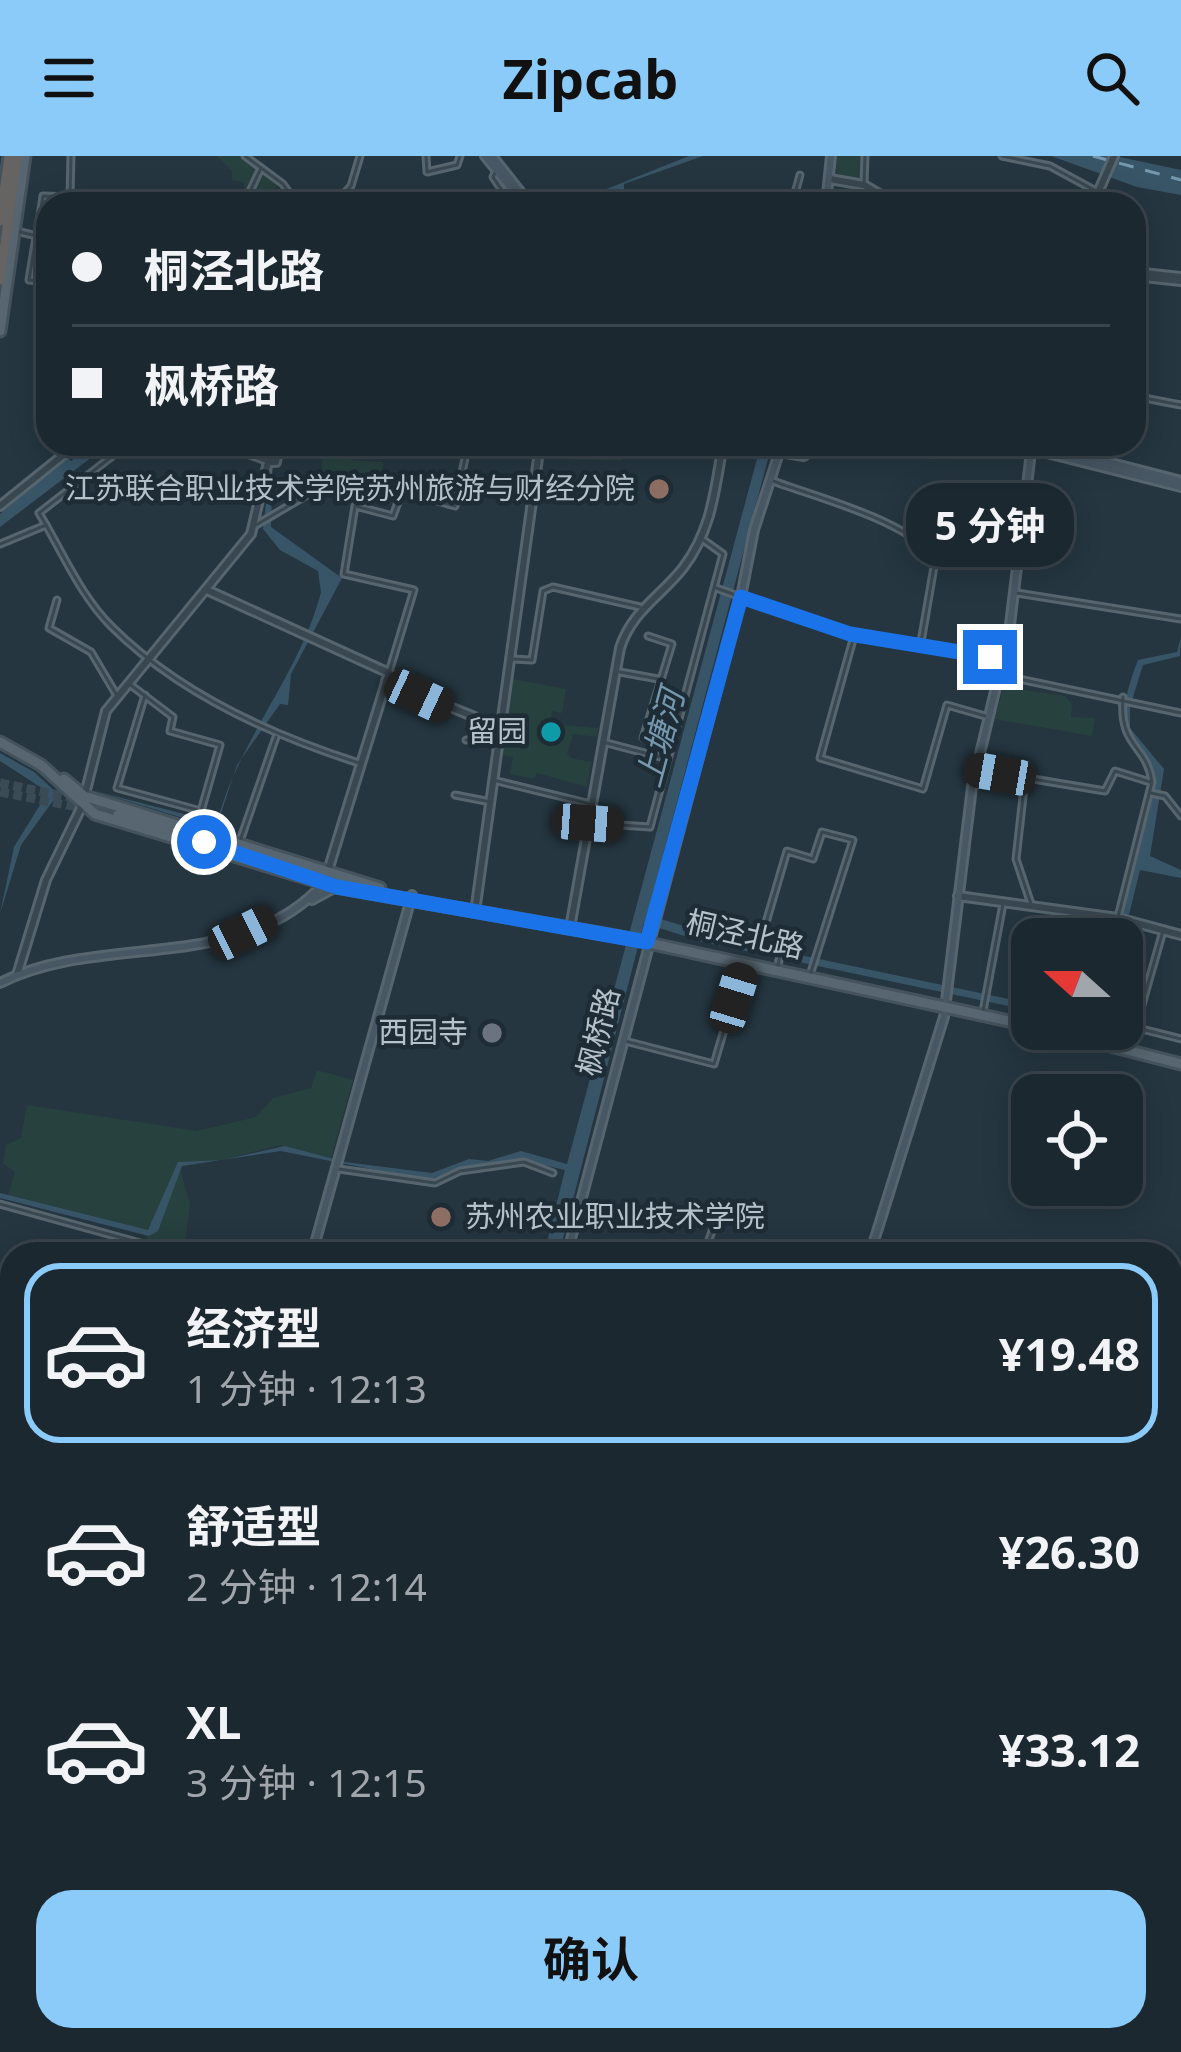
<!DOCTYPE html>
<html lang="zh">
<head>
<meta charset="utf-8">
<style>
  :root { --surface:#1c2830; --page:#29343c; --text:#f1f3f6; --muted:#a0a6ab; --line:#3a444c; --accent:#8bcbfa }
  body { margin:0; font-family:"Noto Sans","Noto Sans SC",sans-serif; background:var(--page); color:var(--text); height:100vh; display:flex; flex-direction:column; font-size:45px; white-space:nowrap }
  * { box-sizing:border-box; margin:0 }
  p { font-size:39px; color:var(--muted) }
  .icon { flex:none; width:66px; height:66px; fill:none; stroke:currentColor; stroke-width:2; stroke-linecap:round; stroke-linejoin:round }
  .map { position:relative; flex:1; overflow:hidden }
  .side { position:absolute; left:0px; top:1086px; width:1182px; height:810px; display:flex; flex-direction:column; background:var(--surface); border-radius:36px 36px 0 0; box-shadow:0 6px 30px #0003,0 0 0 3px var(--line) }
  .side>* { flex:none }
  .top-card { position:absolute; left:36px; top:36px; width:1110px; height:264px; border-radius:36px; box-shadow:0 6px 30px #0003,0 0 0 3px var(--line); display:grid; align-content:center; height:264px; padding:0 36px; background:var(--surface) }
  .needle { width:78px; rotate:291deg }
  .buttons { position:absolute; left:1011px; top:762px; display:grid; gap:24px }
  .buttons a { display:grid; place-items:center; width:132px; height:132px; border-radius:24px; background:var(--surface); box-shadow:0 6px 30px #0003,0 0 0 3px var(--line); font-size:60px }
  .end { position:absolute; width:54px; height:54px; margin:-27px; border:15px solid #1a73e8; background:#fff; box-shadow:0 0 0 6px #fff }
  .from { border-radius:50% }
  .bubble { position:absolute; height:84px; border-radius:36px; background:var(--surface); box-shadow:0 6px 30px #0003,0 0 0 3px var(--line); font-size:39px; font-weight:700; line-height:84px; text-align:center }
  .car { position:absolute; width:36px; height:72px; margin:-36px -18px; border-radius:15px; box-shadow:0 0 9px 3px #0007; background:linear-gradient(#222 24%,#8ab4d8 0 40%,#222 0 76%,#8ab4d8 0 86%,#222 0) }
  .top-card b { display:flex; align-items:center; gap:42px; height:114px; font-size:45px }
  .top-card b+b { border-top:3px solid var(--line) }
  .top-card i { width:30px; height:30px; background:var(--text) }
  ul { padding:21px 0 0; list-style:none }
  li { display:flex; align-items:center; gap:36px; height:180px; margin:0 24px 18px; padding:0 12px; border:6px solid transparent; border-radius:36px }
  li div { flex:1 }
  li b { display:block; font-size:45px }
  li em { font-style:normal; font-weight:700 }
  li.current { border-color:var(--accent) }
  li>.icon { width:108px; height:108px; stroke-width:1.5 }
  .button { display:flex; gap:24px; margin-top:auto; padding:24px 36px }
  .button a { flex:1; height:138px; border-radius:36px; background:var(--accent); color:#111; font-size:48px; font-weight:700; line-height:138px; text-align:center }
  header { display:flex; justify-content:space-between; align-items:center; height:156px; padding:0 36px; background:var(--accent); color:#111; font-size:54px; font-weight:700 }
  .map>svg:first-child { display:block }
</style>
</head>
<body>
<header><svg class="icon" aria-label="menu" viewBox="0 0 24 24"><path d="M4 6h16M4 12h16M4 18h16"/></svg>Zipcab<svg class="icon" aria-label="search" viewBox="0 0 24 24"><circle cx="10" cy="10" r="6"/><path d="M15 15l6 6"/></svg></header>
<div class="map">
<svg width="1181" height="1896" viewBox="0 0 1181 1896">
  <rect width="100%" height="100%" fill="#253640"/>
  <g fill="#27413f">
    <path d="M217,0h35l30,25 -21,23 -18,-5 1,-17 -12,-2v-9z"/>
    <path d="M835,0h28v24l-26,-4z"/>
    <path d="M325,288h28l-2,16 32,2v13l-50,1 -3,18h-12z"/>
    <path d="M567,288h105l-2,11 -44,-10 -4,16 -57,-2z"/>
    <path d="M513,523l53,10 -4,24 -10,-2 -2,13 48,4 -1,9 -24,-3 -6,20 4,4 20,4 -4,25 -50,-14 -3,6 -24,-5 3,-17 -12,-2z"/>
    <path d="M1004,531l61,9 7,8 -1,13 24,1 -3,18 -98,-17z"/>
    <path d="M317,914l36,10 -22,78 -51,-13 -58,15 -44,2 12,42 -6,47 5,3h-38l-6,-24 -137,-34 7,-24 -12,-9 3,-18 15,-7 6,-33 170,26 59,-14 17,-19 38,-10z"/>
    <path d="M1170,1877h11v19h-286l109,-3 1,-9h165z"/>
  </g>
  <g fill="#385568">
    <path d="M689,0h14l-79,28v20l-9,-15 -46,15z"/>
    <path d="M1051,0h64l66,14v25l-44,-8z"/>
    <path d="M92,288h17l-109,83v-13l67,-57 4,4z"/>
    <path d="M273,288l-2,83 71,51 -51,96 -3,31 -8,-1 -43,61 -19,57 -12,3 -115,-35 116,30 12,-5c23,-79 82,-144 102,-223l-3,-21 -38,-21 -17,-21z"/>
    <path d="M761,288h11l-125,471 91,27 294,62v7l-329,-69 -59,-19 -85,331h-15l21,-84 -47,-11 -93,21 -144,-29 -99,15 -24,65 -9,5 -149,-38v-5l148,37 30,-68 44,-2 63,-14 60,16 87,11 37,-14 19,2 33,-10 46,13z"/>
    <path d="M1181,481l-1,19 -37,9 -13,42v21l34,41 -14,87 31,14v8l-41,-8 -18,73 -6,-4 2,-10 36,-149c-2,-19 -17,-26 -26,-42 -11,-20 2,-57 10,-78l39,-8z"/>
    <path d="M0,597l34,19 24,22 -37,51 -21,69 14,-67 34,-55 -48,-31z"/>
  </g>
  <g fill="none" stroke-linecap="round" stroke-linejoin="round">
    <path stroke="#7598ae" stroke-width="3" stroke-dasharray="15 12" stroke-linecap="butt" d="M1093,0l88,24"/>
    <g stroke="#3b4b55" stroke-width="9" stroke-dasharray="9 4.5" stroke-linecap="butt">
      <path d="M0,627l79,16"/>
      <path d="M0,636l118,23"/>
    </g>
    <g stroke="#57656e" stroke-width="9">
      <g id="minor">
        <path d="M245,0l38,28 14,20"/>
        <path d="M426,0l1,16 30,-7 3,-9"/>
        <path d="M1002,0l48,10 46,25"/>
        <path d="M496,15l-3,6 18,27"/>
        <path d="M864,28l1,-28"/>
        <path d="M70,41l1,-41"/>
        <path d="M334,48l17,-18 9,-30"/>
        <path d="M792,48l8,-29"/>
        <path d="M16,75l21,5 6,-40 202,6 16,-34"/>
        <path d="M36,81l-7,43 19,2"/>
        <path d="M41,155l4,-28"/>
        <path d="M39,180l9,-4"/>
        <path d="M1134,240l47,9"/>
        <path d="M158,288h1"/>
        <path d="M222,288l46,18 2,-18"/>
        <path d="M227,288l38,14"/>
        <path d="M491,288l45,7"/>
        <path d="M773,325c39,15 145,42 162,80l-14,81"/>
        <path d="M46,369c20,35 37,73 65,101 67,67 160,109 248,137"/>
        <path d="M256,369l63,-37"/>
        <path d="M0,388l46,-19 -7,-12 89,-69"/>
        <path d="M716,432l25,9"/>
        <path d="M1017,437l164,26"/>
        <path d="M57,444l-8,28 42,24 25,42"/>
        <path d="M854,480l-34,122 103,31 24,-84 38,11"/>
        <path d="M513,503l19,1 11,-69 10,-4 87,20"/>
        <path d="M389,516l25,-82 -70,-16 11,-68 38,10 9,-25 53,15 13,-62"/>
        <path d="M620,516l38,7"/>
        <path d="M1000,519l181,38"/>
        <path d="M128,527l45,34 -3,14 50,14 -19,66 -84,-23 28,-93"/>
        <path d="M643,582l29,-94 -24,-8"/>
        <path d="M466,584l33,-1"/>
        <path d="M603,586l61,16"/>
        <path d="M979,614l126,21 10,-20 35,11"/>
        <path d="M1025,623l-9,80 15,45"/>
        <path d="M497,625l94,23"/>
        <path d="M1151,637l14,3 16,20"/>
        <path d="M455,639l36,7"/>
        <path d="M590,667l60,4 73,-273 -21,-15"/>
        <path d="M240,685l36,-104"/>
        <path d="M1118,761l34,-135c-5,-38 -33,-33 -29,-85"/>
        <path d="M777,814l5,-25 -14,-7 -3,-12 22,-75 26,8 9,-27 31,8 -43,135"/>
        <path d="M1021,844l11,2"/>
        <path d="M983,855l20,-107"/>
        <path d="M1122,868l59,15"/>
        <path d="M625,885l89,23 29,-98"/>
        <path d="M1130,891l33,-116"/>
        <path d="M339,1013l96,14 25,-12 64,-9 29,11"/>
        <path d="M0,1048l180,50"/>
        <path d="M704,1098l8,-23"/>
        <path d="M1170,1592l11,2"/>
        <path d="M375,1896l3,-12"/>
      </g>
    </g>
    <g stroke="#57656e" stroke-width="12">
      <g id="tertiary">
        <path d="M830,23l34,6 32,19"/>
        <path d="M1093,48l21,-48"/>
        <path d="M1134,116l47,5"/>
        <path d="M1134,120l47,5"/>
        <path d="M0,350l77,-62"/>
        <path d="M207,434l182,83 -62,201"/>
        <path d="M741,441l109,37 153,24"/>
        <path d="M386,525l116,47"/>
        <path d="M958,740l160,22 63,17"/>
        <path d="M475,756l65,-468"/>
        <path d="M570,772l50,-280c12,-37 40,-51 63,-80 29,-38 32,-79 40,-124"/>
        <path d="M17,819l29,-95 36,-74 24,-95 145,-177 17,-72h8l3,-18"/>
        <path d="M1170,1211l11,3"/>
        <path d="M0,1250l12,9"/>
        <path d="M1170,1415l11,3"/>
        <path d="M0,1734l12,-4"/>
        <path d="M142,1884l1,12"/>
        <path d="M403,1884l11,12"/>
      </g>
    </g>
    <g stroke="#57656e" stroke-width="12">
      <g id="secondary">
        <path d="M485,0l39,48"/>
        <path d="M492,0l38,48"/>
        <path d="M826,48l5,-48"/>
        <path d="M1012,288l169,43"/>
        <path d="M1038,288l143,37"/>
        <path d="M780,296l24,4 12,-12"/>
        <path d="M312,744l24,-13"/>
        <path d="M0,827c99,-51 242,-8 323,-99"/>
        <path d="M312,1098l100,-359"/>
        <path d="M567,1098l172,-647 15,-77 28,-86"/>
        <path d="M870,1098l74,-237 28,-230 37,-154 23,-189"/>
        <path d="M618,1896l4,-12"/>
        <path d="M622,1896l4,-12"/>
      </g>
    </g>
    <g stroke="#45535c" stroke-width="15">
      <g id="primary">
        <path d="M0,175l25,-175"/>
        <path d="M0,586l41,23 54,49 241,73 285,50 411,89"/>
        <path d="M64,623l20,17 296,92"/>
        <path d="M118,659l98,31"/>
        <path d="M1044,873l137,35"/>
        <path d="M1170,1369l11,-45"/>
        <path d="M1170,1403l11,-45"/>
        <path d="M0,1493l12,2"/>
      </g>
    </g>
    <g stroke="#44525b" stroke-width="15">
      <g id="trunk">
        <path d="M0,65l9,-65"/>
        <path d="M0,124l17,-124"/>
        <path d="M0,1475l12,5"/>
        <path d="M0,1486l12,2"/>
        <path d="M1170,1710l11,2"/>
        <path d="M1170,1718l11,1"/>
      </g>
    </g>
    <use href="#minor" stroke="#394750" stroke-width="3"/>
    <use href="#tertiary" stroke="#394750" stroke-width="6"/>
    <use href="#secondary" stroke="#475763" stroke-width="6"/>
    <use href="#primary" stroke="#576670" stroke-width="9"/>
    <use href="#trunk" stroke="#666463" stroke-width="9"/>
  </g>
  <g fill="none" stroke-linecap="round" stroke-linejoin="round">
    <path stroke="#1a73e8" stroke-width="15" d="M204,686l133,45 310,55 94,-345 109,37 140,23"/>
  </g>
  <g fill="#8d6e63" stroke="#1e2c35" stroke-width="4.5">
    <circle cx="659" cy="333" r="12"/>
    <circle cx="441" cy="1061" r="12"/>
  </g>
  <circle fill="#0f9aa8" stroke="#1e2c35" stroke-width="4.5" cx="551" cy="576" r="12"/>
  <circle fill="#6b7280" stroke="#1e2c35" stroke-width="4.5" cx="492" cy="877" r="12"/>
  <g text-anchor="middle" stroke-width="9" stroke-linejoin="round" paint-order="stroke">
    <g font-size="30" fill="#b5c2cb" stroke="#1e2c35" text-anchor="end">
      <text x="635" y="343">江苏联合职业技术学院苏州旅游与财经分院</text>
      <text x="527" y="586">留园</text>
      <text x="468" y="887">西园寺</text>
      <text x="465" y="1071" text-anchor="start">苏州农业职业技术学院</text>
    </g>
    <g font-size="30" fill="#b5c2cb" stroke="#1e2c35">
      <text transform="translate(745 779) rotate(13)" y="10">桐泾北路</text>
      <text transform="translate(599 876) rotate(-76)" y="10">枫桥路</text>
    </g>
    <g font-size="33" font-style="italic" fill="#7598ae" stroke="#1e2c35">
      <text transform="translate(660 582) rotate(-75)" y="12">上塘河</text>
    </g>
  </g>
</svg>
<div class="buttons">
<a><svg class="needle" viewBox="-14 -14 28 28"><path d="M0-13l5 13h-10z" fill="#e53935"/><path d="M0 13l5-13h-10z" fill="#a0a6ab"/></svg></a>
<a><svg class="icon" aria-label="locate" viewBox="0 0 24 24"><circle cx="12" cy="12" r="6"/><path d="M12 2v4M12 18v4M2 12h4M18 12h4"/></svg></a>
</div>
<i class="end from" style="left:204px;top:686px"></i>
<i class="end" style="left:990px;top:501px"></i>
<div class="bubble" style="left:906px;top:327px;width:168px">5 分钟</div>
<i class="car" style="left:419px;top:540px;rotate:115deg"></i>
<i class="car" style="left:1000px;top:618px;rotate:280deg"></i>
<i class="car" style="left:588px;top:667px;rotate:94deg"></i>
<i class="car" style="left:243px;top:777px;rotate:64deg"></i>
<i class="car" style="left:734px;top:842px;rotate:17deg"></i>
<div class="top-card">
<b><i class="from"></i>桐泾北路</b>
<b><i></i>枫桥路</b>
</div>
<section class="side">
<ul>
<li class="current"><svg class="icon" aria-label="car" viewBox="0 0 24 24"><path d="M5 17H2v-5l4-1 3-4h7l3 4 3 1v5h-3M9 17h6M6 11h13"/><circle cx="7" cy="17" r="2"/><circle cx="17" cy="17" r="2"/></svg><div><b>经济型</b><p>1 分钟 · 12:13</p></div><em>¥19.48</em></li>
<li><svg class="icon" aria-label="car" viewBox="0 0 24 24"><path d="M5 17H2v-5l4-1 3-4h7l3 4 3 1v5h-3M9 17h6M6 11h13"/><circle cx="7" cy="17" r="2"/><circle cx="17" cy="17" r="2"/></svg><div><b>舒适型</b><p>2 分钟 · 12:14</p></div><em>¥26.30</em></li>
<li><svg class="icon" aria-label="car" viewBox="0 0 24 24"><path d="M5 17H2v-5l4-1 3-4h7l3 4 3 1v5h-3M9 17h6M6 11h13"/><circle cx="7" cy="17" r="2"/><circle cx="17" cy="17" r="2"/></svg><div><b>XL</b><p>3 分钟 · 12:15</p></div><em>¥33.12</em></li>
</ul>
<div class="button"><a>确认</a></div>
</section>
</div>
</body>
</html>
